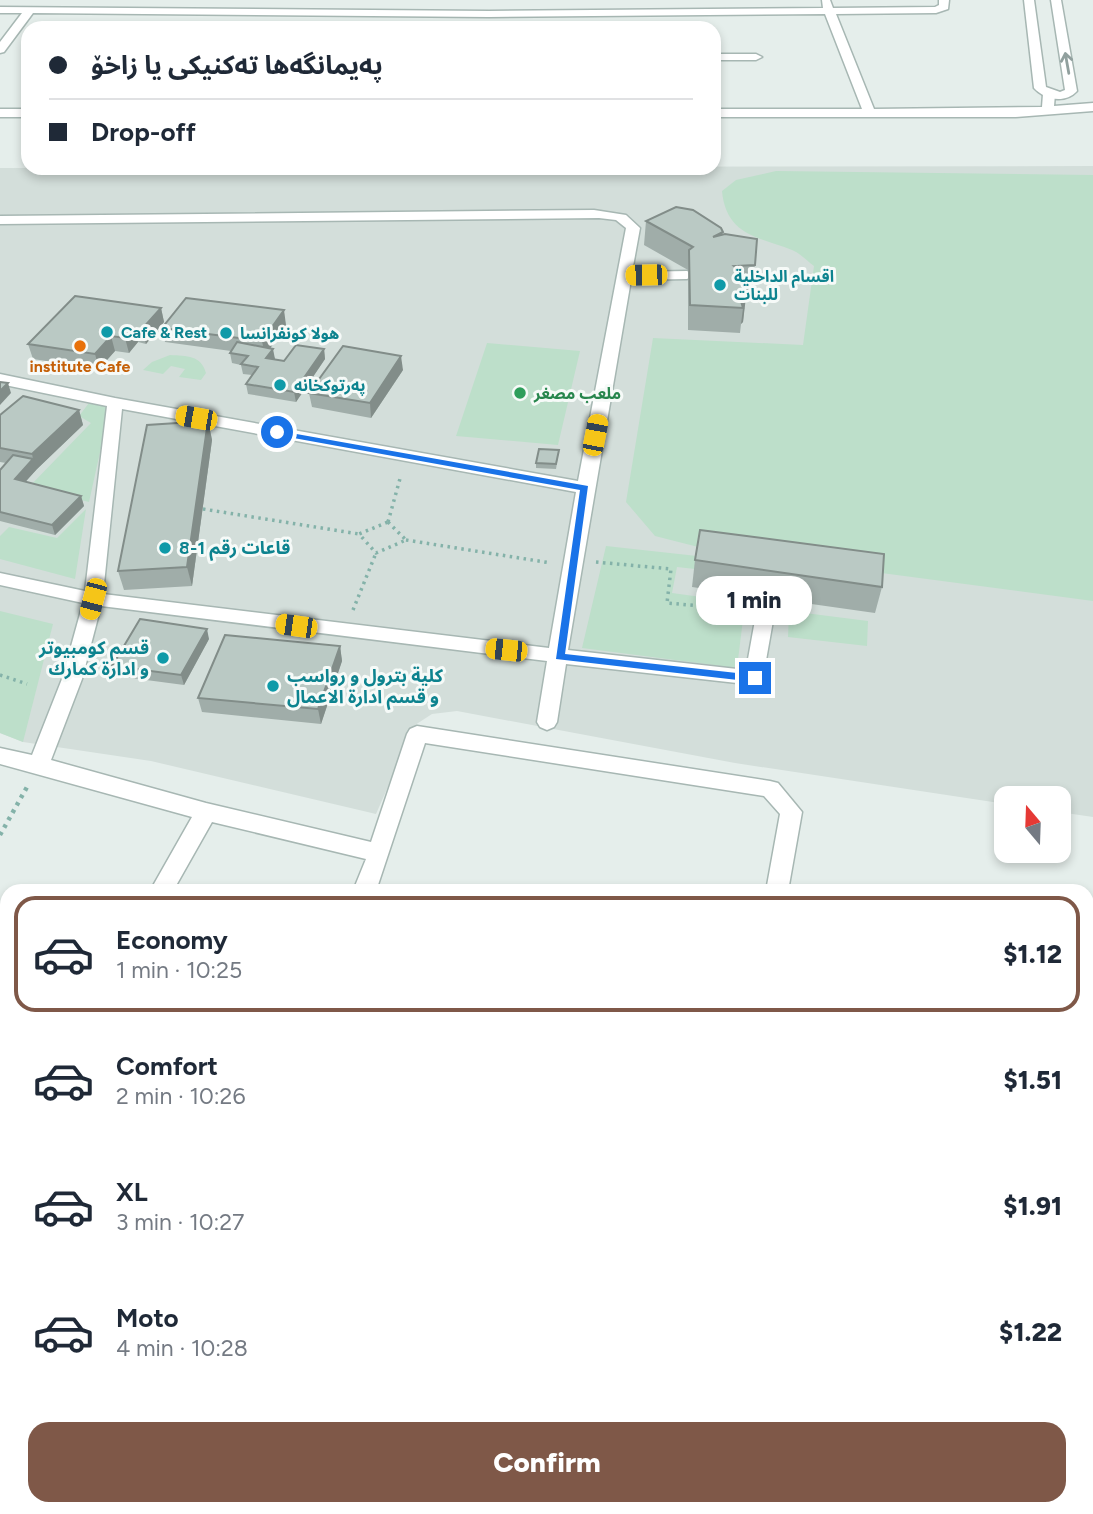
<!DOCTYPE html>
<html lang="en">
<head>
<meta charset="utf-8">
<style>
  :root { --surface:#fff; --page:#f2f2f3; --text:#1f2937; --muted:#747a83; --line:#e0e1e3; --accent:#7f5848 }
  body { margin:0; font-family:Figtree,"Noto Sans Arabic",sans-serif; background:var(--page); color:var(--text); height:100vh; display:flex; flex-direction:column; font-size:26px; white-space:nowrap }
  * { box-sizing:border-box; margin:0 }
  p { font-size:23px; color:var(--muted) }
  .icon { flex:none; width:38px; height:38px; fill:none; stroke:currentColor; stroke-width:2; stroke-linecap:round; stroke-linejoin:round }
  .map { position:relative; flex:1; overflow:hidden }
  .drawer { position:absolute; left:0px; top:884px; width:1094px; height:632px; display:flex; flex-direction:column; background:var(--surface); border-radius:21px 21px 0 0; box-shadow:0 4px 10px #0003 }
  .drawer>* { flex:none }
  .guide { position:absolute; left:21px; top:21px; width:700px; height:154px; border-radius:21px; box-shadow:0 4px 10px #0003; display:grid; align-content:center; height:154px; padding:0 28px; background:var(--surface) }
  .needle { width:46px; rotate:341deg }
  .tools { position:absolute; left:994px; top:786px; display:grid; gap:14px }
  .tools a { display:grid; place-items:center; width:77px; height:77px; border-radius:14px; background:var(--surface); box-shadow:0 4px 10px #0003; font-size:35px }
  .end { position:absolute; width:32px; height:32px; margin:-16px; border:9px solid #1a73e8; background:#fff; box-shadow:0 0 0 4px #fff }
  .from { border-radius:50% }
  .bubble { position:absolute; height:49px; border-radius:21px; background:var(--surface); box-shadow:0 4px 10px #0003; font-size:23px; font-weight:800; line-height:49px; text-align:center }
  .car { position:absolute; width:21px; height:42px; margin:-21px -10px; border-radius:9px; box-shadow:0 0 5px 2px #0007; background:linear-gradient(#f5c518 24%,#345 0 40%,#f5c518 0 76%,#345 0 86%,#f5c518 0) }
  .guide b { display:flex; align-items:center; gap:24px; height:66px; font-size:26px }
  .guide b+b { border-top:2px solid var(--line) }
  .guide i { width:18px; height:18px; background:var(--text) }
  ul { padding:12px 0 0; list-style:none }
  li { display:flex; align-items:center; gap:21px; height:116px; margin:0 14px 10px; padding:0 14px; border:4px solid transparent; border-radius:21px }
  li div { flex:1 }
  li b { display:block; font-size:26px }
  li em { font-style:normal; font-weight:800 }
  li.selected { border-color:var(--accent) }
  li>.icon { width:63px; height:63px; stroke-width:1.5 }
  .primary-button { display:flex; gap:14px; margin-top:auto; padding:14px 28px }
  .primary-button a { flex:1; height:80px; border-radius:21px; background:var(--accent); color:#fff; font-size:28px; font-weight:800; line-height:80px; text-align:center }
  .map>svg:first-child { display:block }
</style>
</head>
<body>
<div class="map">
<svg width="1093" height="1514" viewBox="0 0 1093 1514">
  <rect width="100%" height="100%" fill="#e5eeeb"/>
  <g fill="#d3deda">
    <path d="M1093,166v651l-34,-5v-14h-53v6l-271,-41 -278,-52 -25,3 -17,11 -39,89 -225,-53 -128,-19 -23,-9v-565z"/>
    <path d="M1093,1402v112h-379v-6h373v-105z"/>
  </g>
  <g fill="#bddfca">
    <path d="M776,171l317,4v426l-379,-50 -59,-15 -29,-34 27,-164 150,7 11,-79c-7,-5 -14,-13 -22,-16 -34,-13 -66,-15 -70,-59l14,-11z"/>
    <path d="M487,343l93,8 -22,94 -102,-9z"/>
    <path d="M170,355c17,1 31,0 36,18l-5,7 -22,-3 6,-8 -14,-3 -8,8 -20,-4 9,-8z"/>
    <path d="M89,403l21,4 -21,95 -60,-15 62,-64 -12,-7z"/>
    <path d="M86,509l-11,70 -75,-20v-23l9,-9 48,11z"/>
    <path d="M606,546l91,10 -2,13 -18,-2 -5,26 73,10 -8,65 -155,-20z"/>
    <path d="M0,611l53,13 -30,118 -23,-9z"/>
    <path d="M789,611l79,10 -1,25 -79,-9z"/>
    <path d="M723,1508l100,1 1,5h-102z"/>
  </g>
  <g fill="none" stroke-linecap="round" stroke-linejoin="round">
    <g stroke="#a7b7b3" stroke-width="4">
      <g id="service">
        <path d="M311,1508h26l-2,6h-27z"/>
        <path d="M416,1508h21l3,6h-22z"/>
      </g>
    </g>
    <g stroke="#a7b7b3" stroke-width="3">
      <g id="minor">
        <path d="M822,0h8l3,8 102,-1 4,-2v-5h10l-1,9 -12,4 -100,1 38,95 168,-2 1,-13 6,-3 6,3 -1,12 39,-3v8l-77,6h-302v-8h148l-37,-95 -336,3 -456,-4 -29,39 -4,1v-11l22,-29h-22v-6l489,4 334,-3z"/>
        <path d="M714,54h42l6,3 -6,3h-42z"/>
        <rect x="0" y="109" width="28" height="8"/>
        <path d="M594,210l32,5 14,13 -8,44 55,-1 7,4 -7,4 -56,1 -63,370 178,20 13,-72 2,-4h14l2,4 -15,85 -7,2 -189,-21 -9,58 -3,5 -7,3 -7,-3 -3,-5 10,-61 -446,-55 -19,73 -31,81 155,43 165,39 36,-108 3,-5 7,-3 353,55 8,2 24,29 -14,79h-22l14,-77 -16,-18 -339,-53 -49,148h-23l13,-32 -154,-37 -39,69h-23l42,-74 -192,-53v-16l32,7 30,-76 21,-76 -83,-18v-12l85,18 22,-185 -107,-22v-10l115,24 463,83 48,-253 -10,-8 -17,-2 -599,6v-8zM122,409l454,83 -27,156 -446,-54z"/>
        <path d="M1093,928v25l-6,2v-25z"/>
        <path d="M1087,1104l6,1v24l-6,-1z"/>
        <path d="M7,1149v35l-7,3v-35z"/>
        <path d="M94,1508h32l-2,6h-32z"/>
        <path d="M637,1508h32l-2,6h-32z"/>
      </g>
    </g>
    <g stroke="#a7b7b3" stroke-width="3">
      <path id="tertiary" d="M1024,0h10l12,87 14,5 5,-2 -14,-90h10l16,91c-12,13 -32,9 -43,-3z"/>
    </g>
    <g stroke="#84b2a9" stroke-width="3.5" stroke-dasharray="2.5 4.5" stroke-linecap="butt">
      <path d="M203,509l156,25"/>
      <path d="M388,522l18,18 -30,13 -17,-19z"/>
      <path d="M388,522l13,-47"/>
      <path d="M406,540l145,23"/>
      <path d="M596,562l75,7 -4,34 68,6"/>
      <path d="M353,610l23,-57"/>
      <path d="M0,675l27,9"/>
    </g>
    <g stroke="#84b2a9" stroke-width="4.5" stroke-dasharray="3.5 5" stroke-linecap="butt">
      <path d="M0,835l27,-48"/>
      <path d="M0,1001l7,2"/>
    </g>
    <use href="#service" fill="#fff" fill-rule="evenodd"/>
    <use href="#minor" fill="#fff" fill-rule="evenodd"/>
    <use href="#tertiary" fill="#fff" fill-rule="evenodd"/>
  </g>
  <g fill="#a0ada9">
    <path d="M646,221l77,14 32,30 -4,25h-5l-3,32 -2,2 -1,9 -52,-3v-60l-44,-25z"/>
    <path d="M161,308l3,14 -18,22 -8,-2 -9,11 -14,-2 -16,18 -66,-10 -5,-15z"/>
    <path d="M286,325l-16,23 5,11h-1l10,2 40,-12 1,10 -29,43 -48,-8 -2,-10 6,-9 -9,-1 -2,-9 -9,-2 -2,-10 1,-2 -66,-9 -3,-14z"/>
    <path d="M403,370l-32,48 -59,-11 -3,-14z"/>
    <path d="M79,410l4,15 -46,44 -12,13 56,14 3,10 -29,29 -55,-14v-51l6,-7 -6,-1v-47z"/>
    <path d="M208,421l4,19 -20,146 -68,4 -6,-19z"/>
    <path d="M559,450l-3,19 -20,-1v-5z"/>
    <path d="M695,560l187,27 -7,26 -183,-26z"/>
    <path d="M209,639l-25,46 -68,-9 -4,-10z"/>
    <path d="M340,646l2,15 -21,63 -119,-12 -4,-14z"/>
    <path d="M843,1508h77l2,6h-77z"/>
  </g>
  <g fill="#828d89">
    <path d="M746,297l-3,25 -2,2 2,-16 -2,-7z"/>
    <path d="M161,308l3,14 -18,22 -4,-15z"/>
    <path d="M284,310l2,15 -21,31 -3,-15z"/>
    <path d="M134,328l4,14 -9,11 -4,-15z"/>
    <path d="M111,336l4,15 -16,18 -4,-15z"/>
    <path d="M273,349l2,10 -7,9 -2,-10z"/>
    <path d="M324,349l1,10 -29,43 -2,-10z"/>
    <path d="M401,356l2,14 -32,48 -1,-15z"/>
    <path d="M8,383l3,10 -11,12v-14z"/>
    <path d="M79,410l4,15 -46,44 -18,20 -4,-10 18,-20 -1,-5z"/>
    <path d="M208,421l4,19 -20,146 -5,-19z"/>
    <path d="M81,496l3,10 -29,29 -3,-10z"/>
    <path d="M207,629l2,10 -25,46 -3,-10z"/>
    <path d="M340,646l2,15 -21,63 -3,-15z"/>
  </g>
  <g fill="#bac9c4" stroke="#828d89" stroke-width="2">
    <path d="M676,207l17,3 28,18 2,4 -10,5 12,-3 32,5 -2,26 -21,1 11,9 1,22 -5,4 2,7 -53,-3 -1,-55 4,-3 -47,-26z"/>
    <path d="M75,296l86,12 -19,21 -8,-1 -9,10 -14,-2 -16,18 -67,-10z"/>
    <path d="M186,298l98,12 -22,31 -100,-13z"/>
    <path d="M237,342l36,7 -7,9 18,3 12,-16 28,4 -30,43 -48,-8 12,-17 -17,-3 7,-8 -18,-3z"/>
    <path d="M343,346l58,10 -31,47 -61,-10z"/>
    <path d="M0,382l8,1 -8,8z"/>
    <path d="M23,396l56,14 -47,44 -32,-6v-33z"/>
    <path d="M208,421l-21,146 -69,4 29,-146z"/>
    <path d="M539,449l20,1 -3,14 -20,-1z"/>
    <path d="M13,455l20,4 -18,20 66,17 -29,29 -52,-13v-42z"/>
    <path d="M700,530l184,24 -2,33 -187,-27z"/>
    <path d="M140,619l67,10 -26,46 -69,-9z"/>
    <path d="M225,635l115,11 -22,63 -120,-11z"/>
    <path d="M1093,1434v80h-138l33,-6h99v-73z"/>
    <path d="M851,1508h69l2,6h-70z"/>
  </g>
  <defs><path id="oneway-shaft" d="M-6 0H5M1.5-3L5.5 0L1.5 3" fill="none" stroke-width="1.6" stroke-linecap="round" stroke-linejoin="round" transform="scale(1.75)"/></defs>
  <use stroke="#91a09e" href="#oneway-shaft" transform="translate(1067 63) rotate(-100)"/>
  <path fill="#1a73e8" d="M274,430l314,56 -23,168 190,21 6,3 -6,4 -199,-23 24,-169 -303,-55 -3,-1z"/>
  <g fill="#0f9aa8" stroke="#f6faf8" stroke-width="2.5">
    <circle cx="720" cy="285" r="7"/>
    <circle cx="107" cy="332" r="7"/>
    <circle cx="226" cy="333" r="7"/>
    <circle cx="280" cy="385" r="7"/>
    <circle cx="165" cy="548" r="7"/>
    <circle cx="163" cy="658" r="7"/>
    <circle cx="273" cy="686" r="7"/>
  </g>
  <circle fill="#e8710a" stroke="#f6faf8" stroke-width="2.5" cx="80" cy="346" r="7"/>
  <circle fill="#2e9e5b" stroke="#f6faf8" stroke-width="2.5" cx="520" cy="393" r="7"/>
  <g text-anchor="middle" stroke-width="6" stroke-linejoin="round" paint-order="stroke">
    <g font-size="16" font-weight="bold" fill="#0d838f" stroke="#f6faf8" text-anchor="start">
      <text x="734" y="282">اقسام الداخلیة<tspan x="734" dy="18">للبنات</tspan></text>
      <text x="121" y="338">Cafe &amp; Rest</text>
      <text x="240" y="339">هولا كونفرانسا</text>
      <text x="294" y="391">په‌رتوكخانه‌</text>
    </g>
    <g font-size="16" font-weight="bold" fill="#c56008" stroke="#f6faf8">
      <text x="80" y="372">institute Cafe</text>
    </g>
    <g font-size="16" font-weight="bold" fill="#27864d" stroke="#f6faf8" text-anchor="start">
      <text x="534" y="399">ملعب مصغر</text>
    </g>
    <g font-size="18" font-weight="bold" fill="#0d838f" stroke="#f6faf8" text-anchor="start">
      <text x="179" y="554">قاعات رقم 1-8</text>
      <text x="149" y="654" text-anchor="end">قسم کومبیوتر<tspan x="149" dy="21">و ادارة كمارك</tspan></text>
      <text x="287" y="682">كلية بترول و رواسب<tspan x="287" dy="21">و قسم ادارة الاعمال</tspan></text>
    </g>
  </g>
</svg>
<div class="tools">
<a><svg class="needle" viewBox="-14 -14 28 28"><path d="M0-13l5 13h-10z" fill="#e53935"/><path d="M0 13l5-13h-10z" fill="#747a83"/></svg></a>
</div>
<i class="end from" style="left:277px;top:432px"></i>
<i class="end" style="left:755px;top:678px"></i>
<div class="bubble" style="left:696px;top:576px;width:116px">1 min</div>
<i class="car" style="left:646px;top:275px;rotate:269deg"></i>
<i class="car" style="left:196px;top:418px;rotate:280deg"></i>
<i class="car" style="left:595px;top:435px;rotate:11deg"></i>
<i class="car" style="left:93px;top:599px;rotate:195deg"></i>
<i class="car" style="left:296px;top:626px;rotate:278deg"></i>
<i class="car" style="left:506px;top:650px;rotate:276deg"></i>
<div class="guide">
<b><i class="from"></i>پەیمانگەها تەکنیکی یا زاخۆ</b>
<b><i></i>Drop-off</b>
</div>
<section class="drawer">
<ul>
<li class="selected"><svg class="icon" aria-label="car" viewBox="0 0 24 24"><path d="M5 17H2v-5l4-1 3-4h7l3 4 3 1v5h-3M9 17h6M6 11h13"/><circle cx="7" cy="17" r="2"/><circle cx="17" cy="17" r="2"/></svg><div><b>Economy</b><p>1 min · 10:25</p></div><em>$1.12</em></li>
<li><svg class="icon" aria-label="car" viewBox="0 0 24 24"><path d="M5 17H2v-5l4-1 3-4h7l3 4 3 1v5h-3M9 17h6M6 11h13"/><circle cx="7" cy="17" r="2"/><circle cx="17" cy="17" r="2"/></svg><div><b>Comfort</b><p>2 min · 10:26</p></div><em>$1.51</em></li>
<li><svg class="icon" aria-label="car" viewBox="0 0 24 24"><path d="M5 17H2v-5l4-1 3-4h7l3 4 3 1v5h-3M9 17h6M6 11h13"/><circle cx="7" cy="17" r="2"/><circle cx="17" cy="17" r="2"/></svg><div><b>XL</b><p>3 min · 10:27</p></div><em>$1.91</em></li>
<li><svg class="icon" aria-label="car" viewBox="0 0 24 24"><path d="M5 17H2v-5l4-1 3-4h7l3 4 3 1v5h-3M9 17h6M6 11h13"/><circle cx="7" cy="17" r="2"/><circle cx="17" cy="17" r="2"/></svg><div><b>Moto</b><p>4 min · 10:28</p></div><em>$1.22</em></li>
</ul>
<div class="primary-button"><a>Confirm</a></div>
</section>
</div>
</body>
</html>
